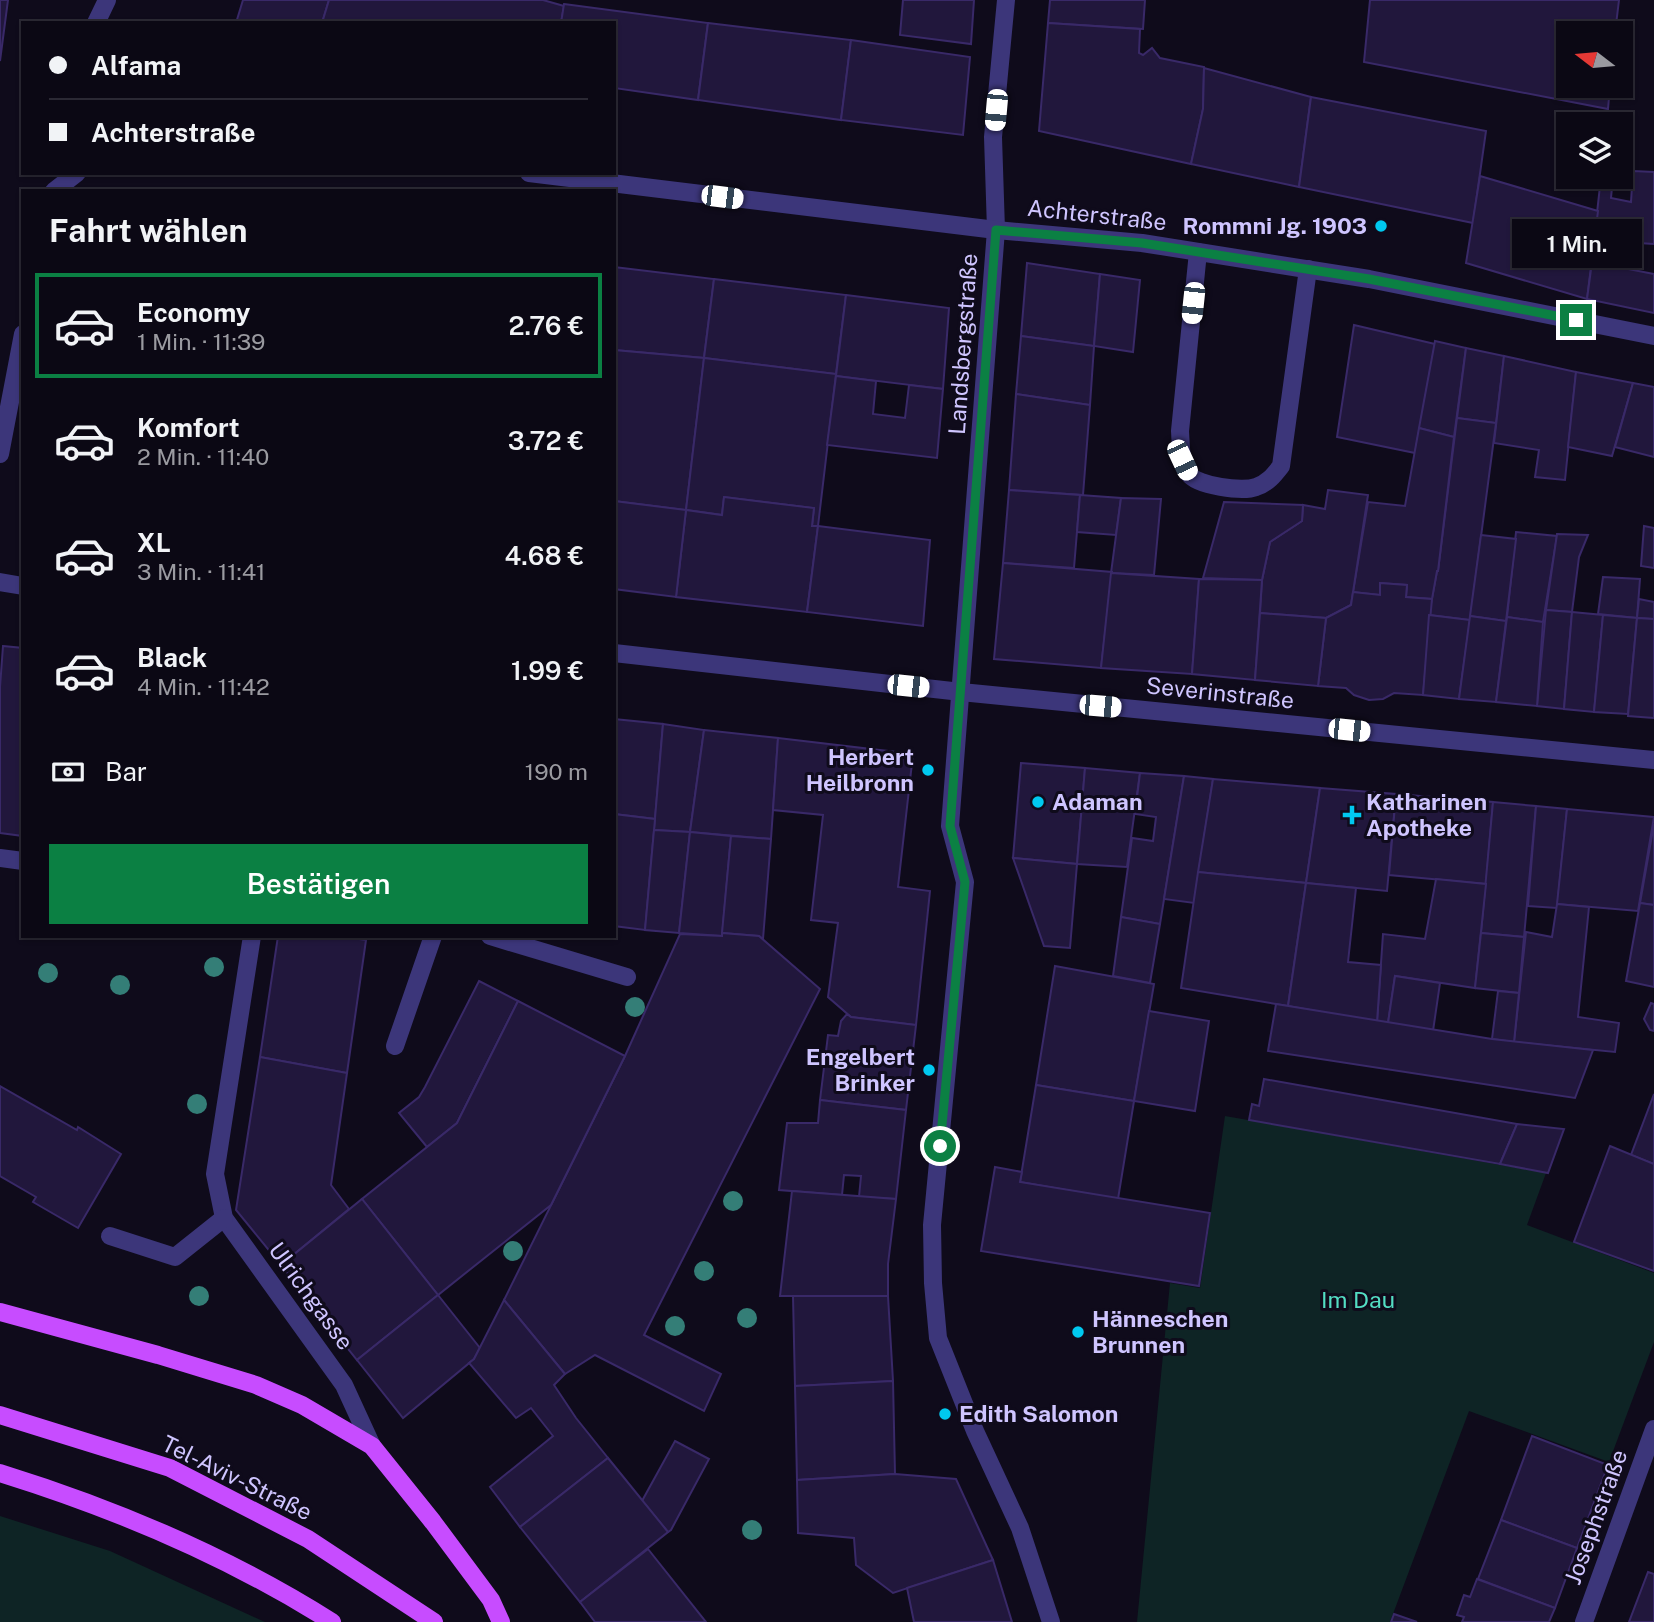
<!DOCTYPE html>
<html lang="de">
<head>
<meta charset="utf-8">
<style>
  :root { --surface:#0b0814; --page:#191622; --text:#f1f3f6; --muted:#9a9aa0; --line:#2b2934; --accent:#0b8043 }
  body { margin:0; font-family:"Public Sans",sans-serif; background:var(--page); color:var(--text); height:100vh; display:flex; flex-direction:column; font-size:26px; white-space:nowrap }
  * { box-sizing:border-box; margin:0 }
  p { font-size:23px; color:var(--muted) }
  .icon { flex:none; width:38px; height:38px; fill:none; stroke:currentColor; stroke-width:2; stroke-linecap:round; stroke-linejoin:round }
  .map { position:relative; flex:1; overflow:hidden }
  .sheet { position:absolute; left:21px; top:189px; width:595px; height:749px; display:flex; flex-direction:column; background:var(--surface); border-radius:0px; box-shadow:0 2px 5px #0004,0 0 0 2px var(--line) }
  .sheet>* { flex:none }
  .top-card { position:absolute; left:21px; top:21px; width:595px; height:154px; border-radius:0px; box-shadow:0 2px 5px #0004,0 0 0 2px var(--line); display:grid; align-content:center; height:154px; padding:0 28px; background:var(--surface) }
  .needle { width:46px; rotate:286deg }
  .buttons { position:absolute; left:1556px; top:21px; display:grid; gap:14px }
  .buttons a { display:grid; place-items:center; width:77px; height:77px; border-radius:0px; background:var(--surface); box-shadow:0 2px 5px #0004,0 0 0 2px var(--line); font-size:35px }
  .end { position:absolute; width:32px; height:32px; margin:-16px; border:9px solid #0b8043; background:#fff; box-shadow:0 0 0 4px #fff }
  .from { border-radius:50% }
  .bubble { position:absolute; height:49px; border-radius:0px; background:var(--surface); box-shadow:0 2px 5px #0004,0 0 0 2px var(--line); font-size:23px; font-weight:600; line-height:49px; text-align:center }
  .car { position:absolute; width:21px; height:42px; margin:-21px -10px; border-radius:9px; box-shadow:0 0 5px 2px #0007; background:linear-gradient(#fff 24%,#345 0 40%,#fff 0 76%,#345 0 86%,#fff 0) }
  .top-card b { display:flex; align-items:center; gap:24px; height:66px; font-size:26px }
  .top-card b+b { border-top:2px solid var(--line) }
  .top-card i { width:18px; height:18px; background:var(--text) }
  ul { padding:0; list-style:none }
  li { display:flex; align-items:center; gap:21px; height:105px; margin:0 14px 10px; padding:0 14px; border:4px solid transparent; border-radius:0px }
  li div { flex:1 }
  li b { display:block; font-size:26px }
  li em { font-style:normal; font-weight:600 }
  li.on { border-color:var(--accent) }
  li>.icon { width:63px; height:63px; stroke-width:1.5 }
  h2 { padding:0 28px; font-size:32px; line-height:84px }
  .pay { display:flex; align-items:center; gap:18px; height:77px; padding:0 28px; font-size:26px }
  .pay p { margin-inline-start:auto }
  .action { display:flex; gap:14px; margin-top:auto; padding:14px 28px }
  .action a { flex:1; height:80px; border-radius:0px; background:var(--accent); color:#fff; font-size:28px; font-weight:600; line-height:80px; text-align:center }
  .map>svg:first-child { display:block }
</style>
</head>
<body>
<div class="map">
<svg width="1654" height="1622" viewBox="0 0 1654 1622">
  <rect width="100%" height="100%" fill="#0f0b1b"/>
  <g fill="#0e2425">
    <path d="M1225,1116l321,57 -19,52 127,48v69l-45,120 -140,-51 -79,211h-253l33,-339 30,5z"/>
    <path d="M0,1516l110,35 155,71h-265z"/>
  </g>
  <g fill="#21173c" stroke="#392968" stroke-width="2">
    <path d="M0,0h8l-8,61z"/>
    <path d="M243,0h86l-7,23h-86z"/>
    <path d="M329,0h214l21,6 -3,17h-239z"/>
    <path d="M903,0h71l-3,44 -71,-9z"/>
    <path d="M1050,0h95l-2,29 -95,-6z"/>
    <path d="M1370,0h249l-4,33h-47v53h42l-2,23 -244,-47z"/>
    <path d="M564,4l144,19 -10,77 -84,-12v-65h-53z"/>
    <path d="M708,23l143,17 -10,80 -143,-20z"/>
    <path d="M1048,23l92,6 -1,24 4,2 9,-7 8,10 44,9 -1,42 -12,55 -152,-33z"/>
    <path d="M851,40l119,17 -7,78 -122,-15z"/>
    <path d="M1204,68l107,29 -12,90 -108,-23 12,-55z"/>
    <path d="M1311,97l175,34 -13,92 -174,-36z"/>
    <path d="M1633,171l21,1v72l-60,-4 7,-63h12l-2,21 20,4z"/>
    <path d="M1480,176l118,35 -11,88 -121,-36z"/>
    <path d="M1592,262l62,12v39l-67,-14z"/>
    <path d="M1027,263l73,11 -6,72 -73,-10z"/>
    <path d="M614,267l100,12 -10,79 -90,-8z"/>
    <path d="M1100,274l40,6 -7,72 -39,-6z"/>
    <path d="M714,279l132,16 -10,79 -132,-16z"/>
    <path d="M846,295l103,13 -6,81 -107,-13z"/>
    <path d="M1354,325l81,19 -20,109 -78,-16z"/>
    <path d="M1021,336l73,10 -4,59 -74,-11z"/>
    <path d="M1435,341l31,7 -12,89 -35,-9z"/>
    <path d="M1466,348l38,8 -8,67 -39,-5z"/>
    <path d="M614,350l90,8 -18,152 -72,-9z"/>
    <path d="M1504,356l72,16 -11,108 -30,-3 4,-27 -45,-7z"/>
    <path d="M704,358l132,16 -18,152h-6l2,-18 -90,-11 -2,18 -36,-5z"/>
    <path d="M1576,372l57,11 -21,73 -44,-9z"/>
    <path d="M836,376l40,5 -3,33 32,4 4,-33 34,4 -6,69 -110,-13z"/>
    <path d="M1633,383l21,4v70l-39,-10z"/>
    <path d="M1016,394l74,11 -7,90 -74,-5z"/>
    <path d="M1457,418l39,5 -26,197 -41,-5 8,-44h1z"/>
    <path d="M1419,428l35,9 -16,134h-1l-5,28 -26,-2 1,-12 -27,-2v12l-27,-3 15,-90 37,4z"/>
    <path d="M1009,490l71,5 -6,73 -71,-5z"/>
    <path d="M1328,490l40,5 -17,110 -25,13 -66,-5 2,-33 8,-38 32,-21 1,-16 22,4z"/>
    <path d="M1080,495l41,3 -5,37 -39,-3z"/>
    <path d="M724,497l90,11 -2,18h6l-11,86 -131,-15 10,-87 36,5z"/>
    <path d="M1121,498l40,1 -7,76 -43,-2z"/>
    <path d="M614,501l72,9 -10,87 -62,-8z"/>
    <path d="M1224,502l79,3 -1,16 -32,21 -8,38 -59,-2z"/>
    <path d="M818,526l112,14 -7,86 -116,-14z"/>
    <path d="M1644,526l10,2v40l-13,-2z"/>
    <path d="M1516,532l41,4 -14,86 -36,-5z"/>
    <path d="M1557,534l31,1 -9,22 -7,55 -26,-2z"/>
    <path d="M1481,535l35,4 -10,82 -36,-5z"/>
    <path d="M1003,563l109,9 -11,96 -107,-9z"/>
    <path d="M1111,573l88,6 -7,95 -91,-6z"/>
    <path d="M1603,577l37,2 -3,39 -39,-4z"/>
    <path d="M1199,579l63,1 -7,100 -63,-6z"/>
    <path d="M1380,583l27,2 -1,12 26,2 -9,96 -29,-2 -11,6 -14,1 -15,-5 -8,-7 -28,-2 8,-68 25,-13 2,-13 27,3z"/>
    <path d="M1639,599l15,3v17l-17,-1z"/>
    <path d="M1546,610l26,2 -8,97 -27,-3z"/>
    <path d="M1572,612l31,3 -9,97 -30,-3z"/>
    <path d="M1260,613l66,5 -8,68 -63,-6z"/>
    <path d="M1429,615l41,5 -11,79 -36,-4z"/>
    <path d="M1603,615l34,3 -9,96 -34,-2z"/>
    <path d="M1470,616l36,5 -10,81 -37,-3z"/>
    <path d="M1507,617l36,5 -6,84 -41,-4z"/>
    <path d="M1637,618l17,1v99l-26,-2z"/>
    <path d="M3,646l20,2v188l-23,-3v-146z"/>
    <path d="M614,719l49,5 -8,95 -41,-5z"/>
    <path d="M663,724l41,6 -14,102 -36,-2z"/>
    <path d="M704,730l74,8 -7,101 -81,-7z"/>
    <path d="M778,738l135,16 -15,133 32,4 -14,134 -65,-8 -23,-20 10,-74 -27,-3 12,-105 -50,-5z"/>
    <path d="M1021,763l64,5 -8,96 -64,-6z"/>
    <path d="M1085,768l55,5 -13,94 -50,-3z"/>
    <path d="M1140,773l44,3 -24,148 -39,-7 11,-79 21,3 3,-24 -21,-3z"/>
    <path d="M1184,776l29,3 -19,124 -30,-4z"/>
    <path d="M1213,779l107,9 -14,95 -108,-11z"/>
    <path d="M1320,788l76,6 -9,97 -81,-8z"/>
    <path d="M1396,794l97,8 -7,82 -97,-9z"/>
    <path d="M1493,802l43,4 -12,131 -43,-4z"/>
    <path d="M1536,806l31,3 -10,99 -29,-2z"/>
    <path d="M1567,809l87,8 -16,94 -81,-7z"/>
    <path d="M614,814l41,5 -10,111 -31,-4z"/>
    <path d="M1654,824v81l-14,-2z"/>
    <path d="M654,830l36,2 -11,101 -34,-3z"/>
    <path d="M690,832l41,4 -9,100 -43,-3z"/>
    <path d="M731,836l40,3 -8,100 -4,-3 -37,-3z"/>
    <path d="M1013,858l64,6 -7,84 -26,-2z"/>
    <path d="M1198,872l108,11 -18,123 -107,-18z"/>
    <path d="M1436,879l50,5 -11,104 -80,-12 -7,47 -11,-1 6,-88 42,5z"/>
    <path d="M1306,883l50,5 -8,74 33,3 -4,57 -89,-16z"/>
    <path d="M1640,903l14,2v82l-28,-6z"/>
    <path d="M1557,904l32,3 -11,110 41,6 -4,29 -101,-10 12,-110 26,5z"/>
    <path d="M1121,917l39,7 -10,59 -37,-7z"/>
    <path d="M722,933l37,3 61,53 -176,346 77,39 -17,37 -109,-56 -30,19 -61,-74 121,-244 55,-122 42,2z"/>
    <path d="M1481,933l43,4 -5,56 -44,-5z"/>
    <path d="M278,936h60l28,4 -19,133 -87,-16z"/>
    <path d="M1055,966l99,18 -20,117 -98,-16z"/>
    <path d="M1395,976l45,7 -7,48 -45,-8z"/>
    <path d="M479,981l39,20 -61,122 -30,24 -28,-34 20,-16 6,-10z"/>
    <path d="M1498,991l21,2 -5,49 -22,-3z"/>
    <path d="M518,1001l107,55 -74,149 -113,90 -76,-96 95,-76z"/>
    <path d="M1651,1003l3,1v27l-4,-1 -6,-11z"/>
    <path d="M1276,1004l216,35 101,11 -18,48 -307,-47z"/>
    <path d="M1149,1011l60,10 -14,90 -61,-10z"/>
    <path d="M847,1014l4,3 65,8 -10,85 -86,-10 8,-65 10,1 3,-15z"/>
    <path d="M260,1057l87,16 -16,112 18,24 -68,56 -45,-55z"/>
    <path d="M1264,1079l253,45 -17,40 -251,-44 3,-16 7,2z"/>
    <path d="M1036,1085l98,16 -16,98 -98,-17z"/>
    <path d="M0,1086l77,44 1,-3 43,27 -43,74 -45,-26 3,-5 -36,-21z"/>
    <path d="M1654,1094v70l-23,-9z"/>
    <path d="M820,1100l86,10 -10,89 -37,-2 2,-21 -17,-1 -2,20 -63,-5 8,-67h31z"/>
    <path d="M1517,1124l47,5 -16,44 -48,-9z"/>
    <path d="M1610,1146l44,18v107l-80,-29z"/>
    <path d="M995,1167l27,5 -2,10 190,31 -11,73 -218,-35z"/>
    <path d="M792,1191l104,8 -8,65v32h-108z"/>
    <path d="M362,1199l76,96 -81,65 -76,-95z"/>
    <path d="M438,1295l42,53 -6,11 -71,59 -46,-58z"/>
    <path d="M793,1296h95l5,85 -98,5z"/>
    <path d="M504,1300l61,74 -11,11 22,33 32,40 -88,69 -30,-40 63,-51 -22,-28 -15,10 -47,-55 5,-4z"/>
    <path d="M893,1381l2,93 -98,6 -2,-94z"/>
    <path d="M1532,1436l76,29 -31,83 -76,-28z"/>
    <path d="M675,1441l34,18 -38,71 -3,2 -26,-31z"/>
    <path d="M608,1458l60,74 -88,70 -60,-75z"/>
    <path d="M895,1474l61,5 37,81 -100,33 -37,-28 -2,-27 -56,-5 -1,-53z"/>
    <path d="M1501,1520l76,28 -22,60 -77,-29z"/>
    <path d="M648,1549l58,73h-111l-15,-20z"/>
    <path d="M993,1560l19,62h-98l-7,-34z"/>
    <path d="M1648,1572l6,2v48h-25z"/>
    <path d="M1477,1579l78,29 -6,14h-87l2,-5 -7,-2 7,-20 6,2z"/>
    <path d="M1394,1614l23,8h-26z"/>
  </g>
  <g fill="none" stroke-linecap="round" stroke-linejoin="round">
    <g stroke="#3c367a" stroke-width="18">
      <path d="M1006,0l-13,137 3,93 -46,596 15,56 -33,343 1,58 5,55 37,93 45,97 31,94"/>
      <path d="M96,23l11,-23"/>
      <path d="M529,173l467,57 146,13 227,36 285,57"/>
      <path d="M54,191l23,-18"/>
      <path d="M1198,252l-18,179c1,15 0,30 9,43 8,12 54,18 67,13 12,-4 18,-12 25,-21l27,-197"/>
      <path d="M0,454l23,-120"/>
      <path d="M0,582l23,4"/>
      <path d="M614,653l347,39 693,68"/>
      <path d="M0,858l23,3"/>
      <path d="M252,936l-37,238 9,44 120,167 28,61"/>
      <path d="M490,936l137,41"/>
      <path d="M395,1046l38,-110"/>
      <path d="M110,1236l65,21 49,-39"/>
      <path d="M1584,1622l70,-193"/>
    </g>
    <g stroke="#c74cff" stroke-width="18">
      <path d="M0,1312l158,43 98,30 46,20 70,41 61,76 58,78 10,22"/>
      <path d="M0,1415l170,53 138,71 126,83"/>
      <path d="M0,1473c116,36 229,84 332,149"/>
    </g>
  </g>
  <g fill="#347e77">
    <circle cx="214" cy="967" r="10"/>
    <circle cx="48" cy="973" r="10"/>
    <circle cx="120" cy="985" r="10"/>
    <circle cx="635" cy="1007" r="10"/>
    <circle cx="197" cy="1104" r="10"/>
    <circle cx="733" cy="1201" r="10"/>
    <circle cx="513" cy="1251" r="10"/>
    <circle cx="704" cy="1271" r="10"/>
    <circle cx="199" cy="1296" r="10"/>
    <circle cx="747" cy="1318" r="10"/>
    <circle cx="675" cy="1326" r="10"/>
    <circle cx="752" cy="1530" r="10"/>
  </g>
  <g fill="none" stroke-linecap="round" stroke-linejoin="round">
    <path stroke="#0b8043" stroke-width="9" d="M940,1146l25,-264 -15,-56 46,-596 146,13 227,36 207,41"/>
  </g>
  <g fill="#00c9f0" stroke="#0f0b1b" stroke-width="2.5">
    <circle cx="1381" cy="226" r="7"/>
    <circle cx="928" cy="770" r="7"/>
    <circle cx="1038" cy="802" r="7"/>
    <path d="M1348.5 804.5h7v7h7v7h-7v7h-7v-7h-7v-7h7z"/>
    <circle cx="929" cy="1070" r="7"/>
    <circle cx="1078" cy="1332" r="7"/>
    <circle cx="945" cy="1414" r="7"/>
  </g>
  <g text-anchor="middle" stroke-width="6" stroke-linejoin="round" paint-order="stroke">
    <g font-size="23" fill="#cfc5ff" stroke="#0f0b1b">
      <text transform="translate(1097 215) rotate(6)" y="8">Achterstraße</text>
      <text transform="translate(963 344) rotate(-86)" y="8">Landsbergstraße</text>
      <text transform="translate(1220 693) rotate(6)" y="8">Severinstraße</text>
      <text transform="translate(311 1296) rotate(54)" y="8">Ulrichgasse</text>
      <text transform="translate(237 1478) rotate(26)" y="8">Tel-Aviv-Straße</text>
      <text transform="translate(1596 1517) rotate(-70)" y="8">Josephstraße</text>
    </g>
    <g font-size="23" font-weight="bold" fill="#cfc5ff" stroke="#0f0b1b" text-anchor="start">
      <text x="1367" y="234" text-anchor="end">Rommni Jg. 1903</text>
      <text x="914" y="765" text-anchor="end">Herbert<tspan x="914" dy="26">Heilbronn</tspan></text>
      <text x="1052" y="810">Adaman</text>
      <text x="1366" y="810">Katharinen<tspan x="1366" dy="26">Apotheke</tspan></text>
      <text x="915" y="1065" text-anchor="end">Engelbert<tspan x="915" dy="26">Brinker</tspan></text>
      <text x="1092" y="1327">Hänneschen<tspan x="1092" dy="26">Brunnen</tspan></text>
      <text x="959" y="1422">Edith Salomon</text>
    </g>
    <g font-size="23" fill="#53ddc3" stroke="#0f0b1b">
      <text x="1358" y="1308">Im Dau</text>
    </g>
  </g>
</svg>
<div class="buttons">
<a><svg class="needle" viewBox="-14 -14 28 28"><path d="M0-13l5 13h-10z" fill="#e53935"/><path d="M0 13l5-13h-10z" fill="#9a9aa0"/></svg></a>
<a><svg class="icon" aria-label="layers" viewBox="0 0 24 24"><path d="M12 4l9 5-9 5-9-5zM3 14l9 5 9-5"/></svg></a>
</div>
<i class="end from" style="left:940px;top:1146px"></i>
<i class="end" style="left:1576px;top:320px"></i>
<div class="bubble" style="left:1512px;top:219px;width:130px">1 Min.</div>
<i class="car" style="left:996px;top:110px;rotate:185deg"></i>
<i class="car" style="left:722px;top:197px;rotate:97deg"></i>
<i class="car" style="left:1193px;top:303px;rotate:186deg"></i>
<i class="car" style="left:1182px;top:460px;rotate:155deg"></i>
<i class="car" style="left:908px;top:686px;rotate:96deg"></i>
<i class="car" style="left:1100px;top:706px;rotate:95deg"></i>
<i class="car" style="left:1349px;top:730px;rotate:96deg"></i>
<div class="top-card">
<b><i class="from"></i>Alfama</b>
<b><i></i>Achterstraße</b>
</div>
<section class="sheet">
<h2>Fahrt wählen</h2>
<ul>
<li class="on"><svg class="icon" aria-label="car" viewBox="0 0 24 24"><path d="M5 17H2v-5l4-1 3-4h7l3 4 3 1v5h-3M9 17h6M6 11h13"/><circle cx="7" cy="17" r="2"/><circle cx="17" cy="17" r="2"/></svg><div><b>Economy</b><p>1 Min. · 11:39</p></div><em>2.76 €</em></li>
<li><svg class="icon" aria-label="car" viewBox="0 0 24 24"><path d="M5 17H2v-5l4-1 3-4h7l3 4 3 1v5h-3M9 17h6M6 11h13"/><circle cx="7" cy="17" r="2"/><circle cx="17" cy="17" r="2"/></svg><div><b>Komfort</b><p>2 Min. · 11:40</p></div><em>3.72 €</em></li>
<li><svg class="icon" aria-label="car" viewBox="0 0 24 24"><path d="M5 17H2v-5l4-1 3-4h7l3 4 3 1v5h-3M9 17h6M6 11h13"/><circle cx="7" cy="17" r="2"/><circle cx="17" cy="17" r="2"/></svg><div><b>XL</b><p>3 Min. · 11:41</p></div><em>4.68 €</em></li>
<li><svg class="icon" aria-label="car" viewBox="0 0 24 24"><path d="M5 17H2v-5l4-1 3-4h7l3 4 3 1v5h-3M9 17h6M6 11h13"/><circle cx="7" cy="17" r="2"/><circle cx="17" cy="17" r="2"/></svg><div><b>Black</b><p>4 Min. · 11:42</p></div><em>1.99 €</em></li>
</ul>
<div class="pay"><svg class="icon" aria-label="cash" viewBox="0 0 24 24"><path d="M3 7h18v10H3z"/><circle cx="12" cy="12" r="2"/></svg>Bar<p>190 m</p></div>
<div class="action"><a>Bestätigen</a></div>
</section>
</div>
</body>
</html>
